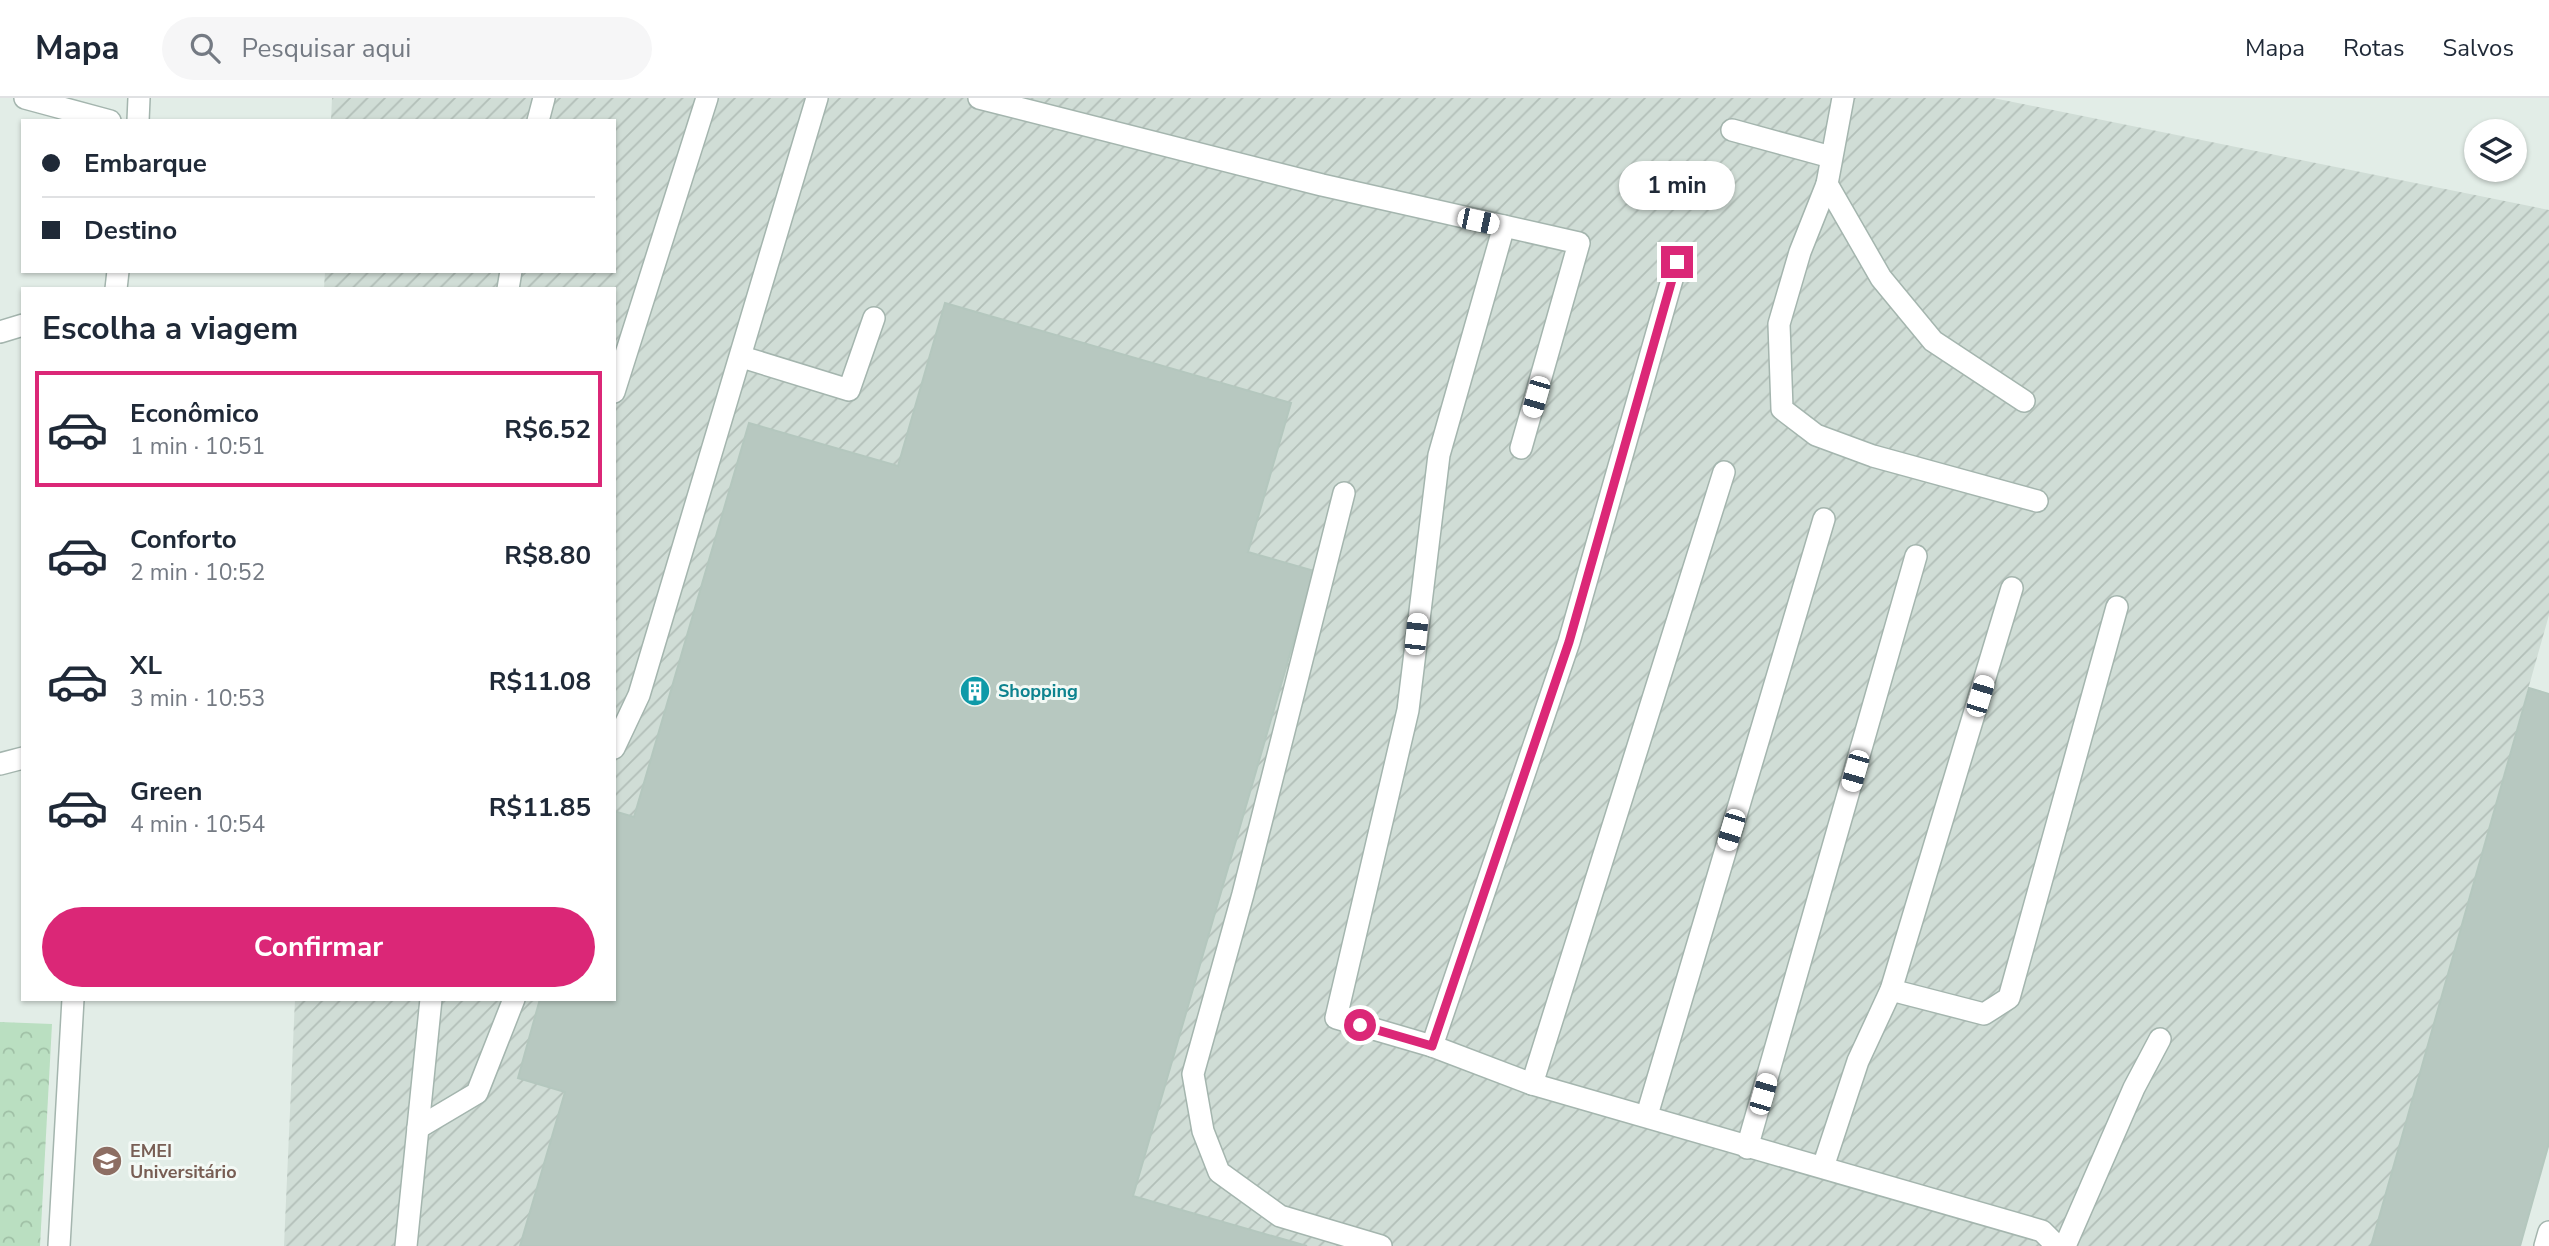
<!DOCTYPE html>
<html lang="pt">
<head>
<meta charset="utf-8">
<style>
  :root { --surface:#fff; --page:#f6f6f7; --text:#1f2937; --muted:#747a83; --line:#e0e1e3; --accent:#db2777 }
  body { margin:0; font-family:"Nunito Sans",sans-serif; background:var(--page); color:var(--text); height:100vh; display:flex; flex-direction:column; font-size:26px; white-space:nowrap }
  * { box-sizing:border-box; margin:0 }
  p { font-size:23px; color:var(--muted) }
  .icon { flex:none; width:38px; height:38px; fill:none; stroke:currentColor; stroke-width:2; stroke-linecap:round; stroke-linejoin:round }
  .map { position:relative; flex:1; overflow:hidden }
  .panel { position:absolute; left:21px; top:189px; width:595px; height:714px; display:flex; flex-direction:column; background:var(--surface); border-radius:0px; box-shadow:0 2px 5px #0004 }
  .panel>* { flex:none }
  .banner { position:absolute; left:21px; top:21px; width:595px; height:154px; border-radius:0px; box-shadow:0 2px 5px #0004; display:grid; align-content:center; height:154px; padding:0 21px; background:var(--surface) }
  .buttons { position:absolute; left:2464px; top:21px; display:grid; gap:14px }
  .buttons a { display:grid; place-items:center; width:63px; height:63px; border-radius:50%; background:var(--surface); box-shadow:0 2px 5px #0004; font-size:35px }
  .end { position:absolute; width:32px; height:32px; margin:-16px; border:9px solid #db2777; background:#fff; box-shadow:0 0 0 4px #fff }
  .from { border-radius:50% }
  .bubble { position:absolute; height:49px; border-radius:24px; background:var(--surface); box-shadow:0 2px 5px #0004; font-size:23px; font-weight:700; line-height:49px; text-align:center }
  .car { position:absolute; width:21px; height:42px; margin:-21px -10px; border-radius:9px; box-shadow:0 0 5px 2px #0007; background:linear-gradient(#fff 24%,#345 0 40%,#fff 0 76%,#345 0 86%,#fff 0) }
  .banner b { display:flex; align-items:center; gap:24px; height:66px; font-size:26px }
  .banner b+b { border-top:2px solid var(--line) }
  .banner i { width:18px; height:18px; background:var(--text) }
  ul { padding:0; list-style:none }
  li { display:flex; align-items:center; gap:21px; height:116px; margin:0 14px 10px; padding:0 7px; border:4px solid transparent; border-radius:0px }
  li div { flex:1 }
  li b { display:block; font-size:26px }
  li em { font-style:normal; font-weight:700 }
  li.current { border-color:var(--accent) }
  li>.icon { width:63px; height:63px; stroke-width:1.5 }
  h2 { padding:0 21px; font-size:32px; line-height:84px }
  .action { display:flex; gap:14px; margin-top:auto; padding:14px 21px }
  .action a { flex:1; height:80px; border-radius:42px; background:var(--accent); color:#fff; font-size:28px; font-weight:700; line-height:80px; text-align:center }
  header { display:flex; align-items:center; gap:42px; box-sizing:border-box; height:98px; padding:0 35px; background:var(--surface); border-bottom:2px solid var(--line) }
  header strong { font-size:33px }
  nav { display:flex; gap:38px; margin-inline-start:auto; font-size:24px }
  .search { width:490px; height:63px; background:var(--page); display:flex; align-items:center; gap:18px; box-sizing:border-box; padding:0 24px; border-radius:38px; color:var(--muted); font-size:26px }
  .map>svg:first-child { display:block }
</style>
</head>
<body>
<header>
<strong>Mapa</strong>
<div class="search"><svg class="icon" aria-label="search" viewBox="0 0 24 24"><circle cx="10" cy="10" r="6"/><path d="M15 15l6 6"/></svg>Pesquisar aqui</div>
<nav><a>Mapa</a><a>Rotas</a><a>Salvos</a></nav>
</header>
<div class="map">
<svg width="2549" height="1148" viewBox="0 0 2549 1148">
  <defs>
    <pattern id="industrial-furrows" width="10" height="10" patternUnits="userSpaceOnUse" patternTransform="scale(1.75)"><rect width="10" height="10" fill="#d0ddd6"/><path d="M-1 1l2-2M0 10L10 0M9 11l2-2" fill="none" stroke="#b2bfb8"/></pattern>
    <pattern id="park-crowns" width="20" height="18" patternUnits="userSpaceOnUse" patternTransform="scale(1.75)"><rect width="20" height="18" fill="#badfc1"/><path d="M2 6a3 3 0 1 1 6 0M12 15a3 3 0 1 1 6 0" fill="none" stroke="#a0c0a6"/></pattern>
  </defs>
  <rect width="100%" height="100%" fill="#e2ede7"/>
  <path fill="url(#industrial-furrows)" d="M332,0h1661l556,112v405l-178,631h-2087l11,-247h319v-710h-290l1,-18h289v-150h-283z"/>
  <path fill="url(#park-crowns)" d="M0,924l52,2 -12,222h-40z"/>
  <g fill="#b7c8c0" stroke="#b4c7be" stroke-width="2">
    <path d="M945,205l346,100 -43,149 66,19 -181,625 174,50h-787l45,-154 -47,-14 22,-79h74v-188l20,6 115,-394 149,43z"/>
    <path d="M2529,590l20,6v449l-29,103h-149z"/>
  </g>
  <g fill="none" stroke-linecap="round" stroke-linejoin="round">
    <g stroke="#a4b5ae" stroke-width="24">
      <g id="service">
        <path d="M979,0l343,87 257,58 -58,205"/>
        <path d="M1843,0l-16,86 54,94 52,63 91,60"/>
        <path d="M538,23l6,-23"/>
        <path d="M1732,32l99,27"/>
        <path d="M1827,86l-27,68 -21,72 3,85 34,26 57,21 164,45"/>
        <path d="M1504,128l-65,229 -31,255 -72,308 96,28 100,38 510,147 15,15"/>
        <path d="M508,191l3,-18"/>
        <path d="M742,259l107,33 25,-72"/>
        <path d="M614,294l93,-294"/>
        <path d="M1344,395l-101,401 -50,180 10,57 16,41 61,44 101,30"/>
        <path d="M614,650l25,-53 178,-597"/>
        <path d="M1891,892l93,24 25,-16 108,-391"/>
        <path d="M1432,948l137,-404 108,-380"/>
        <path d="M1532,986l192,-612"/>
        <path d="M1647,1017l177,-596"/>
        <path d="M418,1030l59,-35 37,-94"/>
        <path d="M1747,1050l169,-592"/>
        <path d="M1823,1069l35,-106 33,-71 121,-402"/>
        <path d="M406,1148l25,-247"/>
        <path d="M2065,1148l69,-158 26,-49"/>
        <path d="M2545,1148l4,-14"/>
      </g>
    </g>
    <g stroke="#a4b5ae" stroke-width="24">
      <g id="minor">
        <path d="M25,0l85,23"/>
        <path d="M138,23l1,-23"/>
        <path d="M116,191l2,-18"/>
        <path d="M0,234l23,-7"/>
        <path d="M0,666l23,-6"/>
        <path d="M59,1148l14,-247"/>
      </g>
    </g>
    <use href="#service" stroke="#fff" stroke-width="21"/>
    <use href="#minor" stroke="#fff" stroke-width="21"/>
  </g>
  <g fill="none" stroke-linecap="round" stroke-linejoin="round">
    <path stroke="#db2777" stroke-width="9" d="M1360,927l72,21 137,-404 108,-380"/>
  </g>
  <defs>
    <g id="building-disc" transform="scale(1.575)"><circle r="9.5" fill="#0f9aa8" stroke="#f3f9f5"/><path d="M-4-6H4V6H1V3H-1V6H-4ZM-2.5-4.3h1.7v1.8h-1.7ZM.8-4.3h1.7v1.8H.8ZM-2.5-1h1.7V.8h-1.7ZM.8-1h1.7V.8H.8Z" fill="#fff"/></g>
    <g id="school-disc" transform="scale(1.575)"><circle r="9.5" fill="#8d6e63" stroke="#f3f9f5"/><path d="M0-5L7-2L0 1L-7-2ZM-4 1L0 2.5L4 1V4Q0 6-4 4Z" fill="#fff"/></g>
  </defs>
  <g fill-rule="evenodd">
    <use href="#building-disc" x="975" y="593"/>
    <use href="#school-disc" x="107" y="1063"/>
  </g>
  <g text-anchor="middle" stroke-width="6" stroke-linejoin="round" paint-order="stroke">
    <g font-size="18" font-weight="bold" fill="#0d838f" stroke="#f3f9f5" text-anchor="start">
      <text x="998" y="599">Shopping</text>
    </g>
    <g font-size="18" font-weight="bold" fill="#785e54" stroke="#f3f9f5" text-anchor="start">
      <text x="130" y="1059">EMEI<tspan x="130" dy="21">Universitário</tspan></text>
    </g>
  </g>
</svg>
<div class="buttons">
<a><svg class="icon" aria-label="layers" viewBox="0 0 24 24"><path d="M12 4l9 5-9 5-9-5zM3 14l9 5 9-5"/></svg></a>
</div>
<i class="end from" style="left:1360px;top:927px"></i>
<i class="end" style="left:1677px;top:164px"></i>
<div class="bubble" style="left:1619px;top:63px;width:116px">1 min</div>
<i class="car" style="left:1478px;top:123px;rotate:102deg"></i>
<i class="car" style="left:1536px;top:299px;rotate:196deg"></i>
<i class="car" style="left:1416px;top:536px;rotate:6deg"></i>
<i class="car" style="left:1980px;top:598px;rotate:17deg"></i>
<i class="car" style="left:1855px;top:673px;rotate:196deg"></i>
<i class="car" style="left:1731px;top:732px;rotate:197deg"></i>
<i class="car" style="left:1763px;top:996px;rotate:16deg"></i>
<div class="banner">
<b><i class="from"></i>Embarque</b>
<b><i></i>Destino</b>
</div>
<section class="panel">
<h2>Escolha a viagem</h2>
<ul>
<li class="current"><svg class="icon" aria-label="car" viewBox="0 0 24 24"><path d="M5 17H2v-5l4-1 3-4h7l3 4 3 1v5h-3M9 17h6M6 11h13"/><circle cx="7" cy="17" r="2"/><circle cx="17" cy="17" r="2"/></svg><div><b>Econômico</b><p>1 min · 10:51</p></div><em>R$6.52</em></li>
<li><svg class="icon" aria-label="car" viewBox="0 0 24 24"><path d="M5 17H2v-5l4-1 3-4h7l3 4 3 1v5h-3M9 17h6M6 11h13"/><circle cx="7" cy="17" r="2"/><circle cx="17" cy="17" r="2"/></svg><div><b>Conforto</b><p>2 min · 10:52</p></div><em>R$8.80</em></li>
<li><svg class="icon" aria-label="car" viewBox="0 0 24 24"><path d="M5 17H2v-5l4-1 3-4h7l3 4 3 1v5h-3M9 17h6M6 11h13"/><circle cx="7" cy="17" r="2"/><circle cx="17" cy="17" r="2"/></svg><div><b>XL</b><p>3 min · 10:53</p></div><em>R$11.08</em></li>
<li><svg class="icon" aria-label="car" viewBox="0 0 24 24"><path d="M5 17H2v-5l4-1 3-4h7l3 4 3 1v5h-3M9 17h6M6 11h13"/><circle cx="7" cy="17" r="2"/><circle cx="17" cy="17" r="2"/></svg><div><b>Green</b><p>4 min · 10:54</p></div><em>R$11.85</em></li>
</ul>
<div class="action"><a>Confirmar</a></div>
</section>
</div>
</body>
</html>
